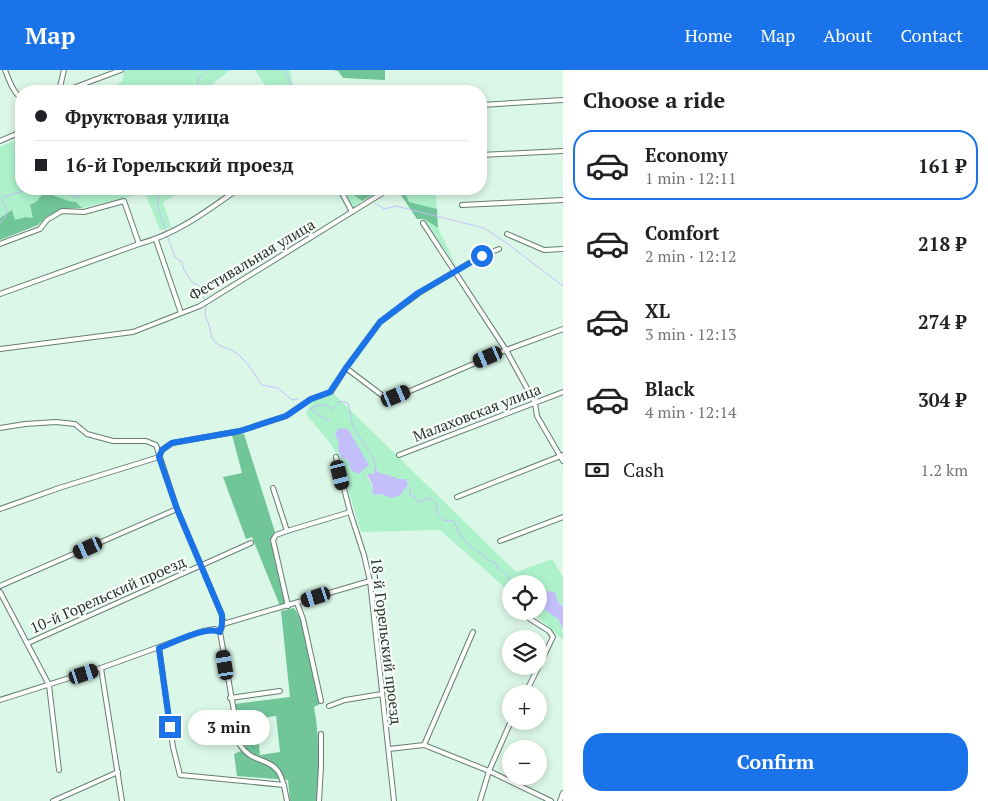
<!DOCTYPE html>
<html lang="en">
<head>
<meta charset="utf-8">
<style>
  :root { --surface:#fff; --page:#f6f6f6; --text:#202124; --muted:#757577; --line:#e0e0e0; --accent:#1a73e8 }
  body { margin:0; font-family:"PT Serif",serif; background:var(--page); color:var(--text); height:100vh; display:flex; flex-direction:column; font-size:19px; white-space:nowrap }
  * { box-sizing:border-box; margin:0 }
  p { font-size:16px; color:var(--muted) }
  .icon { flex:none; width:28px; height:28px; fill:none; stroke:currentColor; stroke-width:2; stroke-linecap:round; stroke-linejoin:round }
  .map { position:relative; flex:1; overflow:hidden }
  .sheet { display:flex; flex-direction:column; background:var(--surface); width:425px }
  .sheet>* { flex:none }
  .banner { position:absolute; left:15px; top:15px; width:472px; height:110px; border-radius:20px; box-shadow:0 2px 8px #0003; display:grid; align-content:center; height:110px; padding:0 20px; background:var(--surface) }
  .buttons { position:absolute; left:502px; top:505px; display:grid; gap:10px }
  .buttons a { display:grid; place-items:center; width:45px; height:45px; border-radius:50%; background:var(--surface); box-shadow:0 2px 8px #0003; font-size:25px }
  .end { position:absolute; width:22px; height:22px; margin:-11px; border:6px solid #1a73e8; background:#fff; box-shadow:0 0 0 2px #fff }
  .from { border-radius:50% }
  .bubble { position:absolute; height:35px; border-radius:18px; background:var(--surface); box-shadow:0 2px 8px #0003; font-size:16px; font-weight:700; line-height:35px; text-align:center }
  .car { position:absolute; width:15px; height:30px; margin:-15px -8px; border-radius:6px; box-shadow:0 0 4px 1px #0007; background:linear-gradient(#222 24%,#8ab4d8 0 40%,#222 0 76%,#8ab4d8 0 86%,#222 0) }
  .banner b { display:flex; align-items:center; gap:18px; height:48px; font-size:19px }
  .banner b+b { border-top:1px solid var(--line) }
  .banner i { width:12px; height:12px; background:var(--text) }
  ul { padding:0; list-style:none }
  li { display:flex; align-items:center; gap:15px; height:70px; margin:0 10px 8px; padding:0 10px; border:2px solid transparent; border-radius:20px }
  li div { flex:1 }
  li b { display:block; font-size:19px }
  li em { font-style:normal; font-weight:700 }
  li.current { border-color:var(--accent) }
  li>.icon { width:45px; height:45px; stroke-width:1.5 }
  h2 { padding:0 20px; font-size:22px; line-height:60px }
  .pay { display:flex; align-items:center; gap:12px; height:55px; padding:0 20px; font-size:19px }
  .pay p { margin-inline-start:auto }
  .cta { display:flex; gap:10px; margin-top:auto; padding:10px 20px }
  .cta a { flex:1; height:58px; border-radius:20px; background:var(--accent); color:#fff; font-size:20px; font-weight:700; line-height:58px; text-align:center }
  header { display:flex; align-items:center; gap:30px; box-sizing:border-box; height:70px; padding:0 25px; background:var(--accent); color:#fff }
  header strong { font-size:24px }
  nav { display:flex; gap:28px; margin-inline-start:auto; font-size:18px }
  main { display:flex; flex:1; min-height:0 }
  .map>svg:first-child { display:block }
</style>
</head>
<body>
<header>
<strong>Map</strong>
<nav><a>Home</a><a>Map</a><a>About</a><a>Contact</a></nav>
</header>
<main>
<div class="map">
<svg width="563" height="731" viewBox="0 0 563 731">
  <rect width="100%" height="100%" fill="#dbf7e7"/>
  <g fill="#adf1cb" fill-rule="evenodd">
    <path d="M124,0h106l-27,21h-94l13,-10z"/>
    <path d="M255,0h35l2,12 5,9h-28z"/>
    <path d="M21,68v51h165l-23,13 8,25 -11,3 -15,-37 -63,15 -6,-6 -7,-1 -25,-9c-7,7 -12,16 -11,26l-7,-1 -11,4 -3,-11 -12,8v-71z"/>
    <path d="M334,119h11l17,12 -13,10z"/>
    <path d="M403,119h32l2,20 -28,-7z"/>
    <path d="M424,149l14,9 19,40z"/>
    <path d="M334,324l182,178 36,-13 11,18v30l-5,-5 -3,-10 -16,-2v-6h-10l-5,-3 -13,3v9l-71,-63 -79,2 -23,-76 -8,-13 -24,-29c5,-16 13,-15 28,-20zM377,399l2,4 29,12 -6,6 -14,6 -6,-3 -4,1 -11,-18v-3h7z"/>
    <path d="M539,535c16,11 24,14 24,35l-32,-29h8z"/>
  </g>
  <g fill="#70c599" fill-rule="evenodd">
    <path d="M333,0h52v10l-42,-2 -5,-7z"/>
    <path d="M345,119h38l-21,12z"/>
    <path d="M397,119h6l6,13 28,7 1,19 -14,-9h-7z"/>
    <path d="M44,122l25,9 7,1 6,6 -19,1 -17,8 -8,8 -38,15v-22l12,-8 3,10 11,-3 7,1 -3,-13 7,-4z"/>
    <path d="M244,364l31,98 -5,8 11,38 5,26 -6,2 -28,-69 -6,2 -23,-62 19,-4 -10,-38z"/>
    <path d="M294,538l7,11 19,85 -6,3c6,31 5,63 3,94h-27l-2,-21 -51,-4 -3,-22 12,-5 -7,-18 -4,-27 55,-7 -9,-86zM276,646l4,36 -20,3 -4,-36z"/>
  </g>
  <g fill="#c4bffc">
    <path d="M339,358l9,1 21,36 -11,9 -7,-4 -3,-10 -6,-2 -4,-8 1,-7 -4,-9z"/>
    <path d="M375,398l4,5c6,0 10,4 16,4l1,2h10l2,6 -9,11 -9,2 -8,-4 -7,1 -3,-3 1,-6 -6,-12h7z"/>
    <path d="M539,520l16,2 3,10 5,5v22l-5,-10 -19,-14z"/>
  </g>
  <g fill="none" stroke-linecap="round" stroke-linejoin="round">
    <g stroke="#c4bffc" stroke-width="1">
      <path d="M284,0l10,21"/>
      <path d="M192,21l5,-6 2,-7 8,-8"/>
      <path d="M63,119l4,4 10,4 13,-8"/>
      <path d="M158,119v14l-1,1 9,28"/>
      <path d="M357,119l12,5"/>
      <path d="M375,133l9,6 12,-3 88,22 24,16 55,42"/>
      <path d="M0,153l6,-7 1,-6 -5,-10 1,-3 20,-6c7,1 11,4 17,2l3,-4"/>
      <path d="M167,165l8,22 7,5 2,8 9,13c10,4 9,5 11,16"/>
      <path d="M206,236c-3,12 2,12 4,23 3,22 16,14 30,27 9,8 15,19 22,29l16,3 14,12 6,-1"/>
      <path d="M310,339c9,-5 13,-6 23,0l7,-8 8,2 5,24 20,30 3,11"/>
      <path d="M310,339l19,12"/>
      <path d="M408,416l2,2v8h4l4,6 5,-1 3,-3c9,0 13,8 10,15l7,7 11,1 5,12 8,10 23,18 5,1 2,5 20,17"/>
    </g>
    <g stroke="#667e70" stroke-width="6">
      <g id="street">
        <path d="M5,0c4,10 8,22 16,28"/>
        <path d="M59,21l5,-21"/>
        <path d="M65,21l56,-21"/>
        <path d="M481,35l82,-5"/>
        <path d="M0,71l21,-9"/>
        <path d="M481,85l82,-4"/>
        <path d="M340,119l12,23"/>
        <path d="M462,135l101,-5"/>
        <path d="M423,153l83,127 29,53 2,13 26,45"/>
        <path d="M507,164l37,16 19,-1"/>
        <path d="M156,170l25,73"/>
        <path d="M0,174l40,-15 7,-9 15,-9 22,1 40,-11 15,43"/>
        <path d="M0,224l139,-50c38,-10 68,-33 99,-55"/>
        <path d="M0,279l133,-17 67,-26 189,-117"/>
        <path d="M346,298l37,28 13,1 110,-47 57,-21"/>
        <path d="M0,358l25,-4 31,-2 19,2 12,10 26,7h33l10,4 21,64 45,106 1,9 -3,8 20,113c12,18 27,12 38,26 6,9 7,20 9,30"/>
        <path d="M399,385l164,-63"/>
        <path d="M159,387l3,-7 10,-7 68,-12 46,-15 25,-17 20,-7 15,-24 34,-46 39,-29 62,-37 18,-7"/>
        <path d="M336,387l14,55 14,43 6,26 24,220"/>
        <path d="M273,418l14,43 -11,4 -3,5 15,66"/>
        <path d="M457,427l106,-42"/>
        <path d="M0,439l59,-21 100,-31"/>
        <path d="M287,461l63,-19"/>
        <path d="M500,471l63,-24"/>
        <path d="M0,516l177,-77"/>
        <path d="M0,522l49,93 10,85"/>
        <path d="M297,533l6,16 18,82"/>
        <path d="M530,549l19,12 4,6 -14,29"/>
        <path d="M223,554l147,-43"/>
        <path d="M28,573l223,-100"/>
        <path d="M159,578l14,99 7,28 104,10"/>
        <path d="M101,598l21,133"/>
        <path d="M525,624l14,-28"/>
        <path d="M230,628l50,-7"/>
        <path d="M0,630l101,-32 102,-37 12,-2 5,3"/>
        <path d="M329,636l16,-6 37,-6"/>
        <path d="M424,675l49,-113"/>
        <path d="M389,679l35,-4 65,26 62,30"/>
        <path d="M53,731l65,-29"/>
        <path d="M319,731l2,-35v-32"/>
        <path d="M480,731l9,-30 22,-50"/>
        <path d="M560,731l3,-8"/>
      </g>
    </g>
    <use href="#street" stroke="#fff" stroke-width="4"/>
  </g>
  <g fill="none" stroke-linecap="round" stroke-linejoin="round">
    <path stroke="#1a73e8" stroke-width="6" d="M170,657l-11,-79c14,-5 48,-23 61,-16l2,-8v-9l-45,-106 -18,-52 3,-7 10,-7 68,-12 46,-15 25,-17 19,-7 16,-24 34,-46 38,-29 64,-37"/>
  </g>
  <g text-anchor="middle" stroke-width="4.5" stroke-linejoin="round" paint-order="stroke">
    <g font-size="15" fill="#27312b" stroke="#f8fefa">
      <text transform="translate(252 190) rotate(-31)" y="5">Фестивальная улица</text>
      <text transform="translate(477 343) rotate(-21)" y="5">Малаховская улица</text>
      <text transform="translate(108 525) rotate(-24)" y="5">10-й Горельский проезд</text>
      <text transform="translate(386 571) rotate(83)" y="5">18-й Горельский проезд</text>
    </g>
  </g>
</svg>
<div class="buttons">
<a><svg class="icon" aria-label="locate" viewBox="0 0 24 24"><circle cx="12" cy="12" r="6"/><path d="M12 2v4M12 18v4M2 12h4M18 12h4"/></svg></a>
<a><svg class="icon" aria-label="layers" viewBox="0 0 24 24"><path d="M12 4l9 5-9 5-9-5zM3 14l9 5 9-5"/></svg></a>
<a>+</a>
<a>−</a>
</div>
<i class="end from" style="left:482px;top:186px"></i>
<i class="end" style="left:170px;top:657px"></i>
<div class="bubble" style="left:188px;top:640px;width:82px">3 min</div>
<i class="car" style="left:488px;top:287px;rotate:247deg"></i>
<i class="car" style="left:396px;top:326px;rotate:67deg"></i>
<i class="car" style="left:340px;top:405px;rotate:166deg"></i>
<i class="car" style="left:88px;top:478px;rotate:246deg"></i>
<i class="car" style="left:316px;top:527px;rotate:252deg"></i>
<i class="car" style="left:225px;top:595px;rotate:351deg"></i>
<i class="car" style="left:84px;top:604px;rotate:72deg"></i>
<div class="banner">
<b><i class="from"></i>Фруктовая улица</b>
<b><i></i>16-й Горельский проезд</b>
</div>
</div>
<section class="sheet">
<h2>Choose a ride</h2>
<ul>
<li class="current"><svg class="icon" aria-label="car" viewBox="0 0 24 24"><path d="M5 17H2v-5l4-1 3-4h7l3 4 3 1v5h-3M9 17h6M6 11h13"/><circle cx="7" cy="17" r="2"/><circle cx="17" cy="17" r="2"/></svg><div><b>Economy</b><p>1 min · 12:11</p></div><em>161 ₽</em></li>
<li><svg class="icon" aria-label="car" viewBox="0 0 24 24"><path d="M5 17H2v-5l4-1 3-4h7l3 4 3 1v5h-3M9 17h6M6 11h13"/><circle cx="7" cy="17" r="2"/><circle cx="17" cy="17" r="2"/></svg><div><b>Comfort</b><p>2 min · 12:12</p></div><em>218 ₽</em></li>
<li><svg class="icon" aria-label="car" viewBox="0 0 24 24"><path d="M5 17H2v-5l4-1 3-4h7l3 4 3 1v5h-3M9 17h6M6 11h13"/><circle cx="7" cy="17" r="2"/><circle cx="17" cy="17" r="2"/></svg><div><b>XL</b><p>3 min · 12:13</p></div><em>274 ₽</em></li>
<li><svg class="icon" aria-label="car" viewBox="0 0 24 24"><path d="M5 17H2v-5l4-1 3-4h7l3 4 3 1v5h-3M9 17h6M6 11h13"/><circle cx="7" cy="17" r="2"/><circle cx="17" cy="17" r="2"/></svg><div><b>Black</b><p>4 min · 12:14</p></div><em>304 ₽</em></li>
</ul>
<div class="pay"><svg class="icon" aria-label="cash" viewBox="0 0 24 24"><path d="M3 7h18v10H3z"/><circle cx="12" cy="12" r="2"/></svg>Cash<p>1.2 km</p></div>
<div class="cta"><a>Confirm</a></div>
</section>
</main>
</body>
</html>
